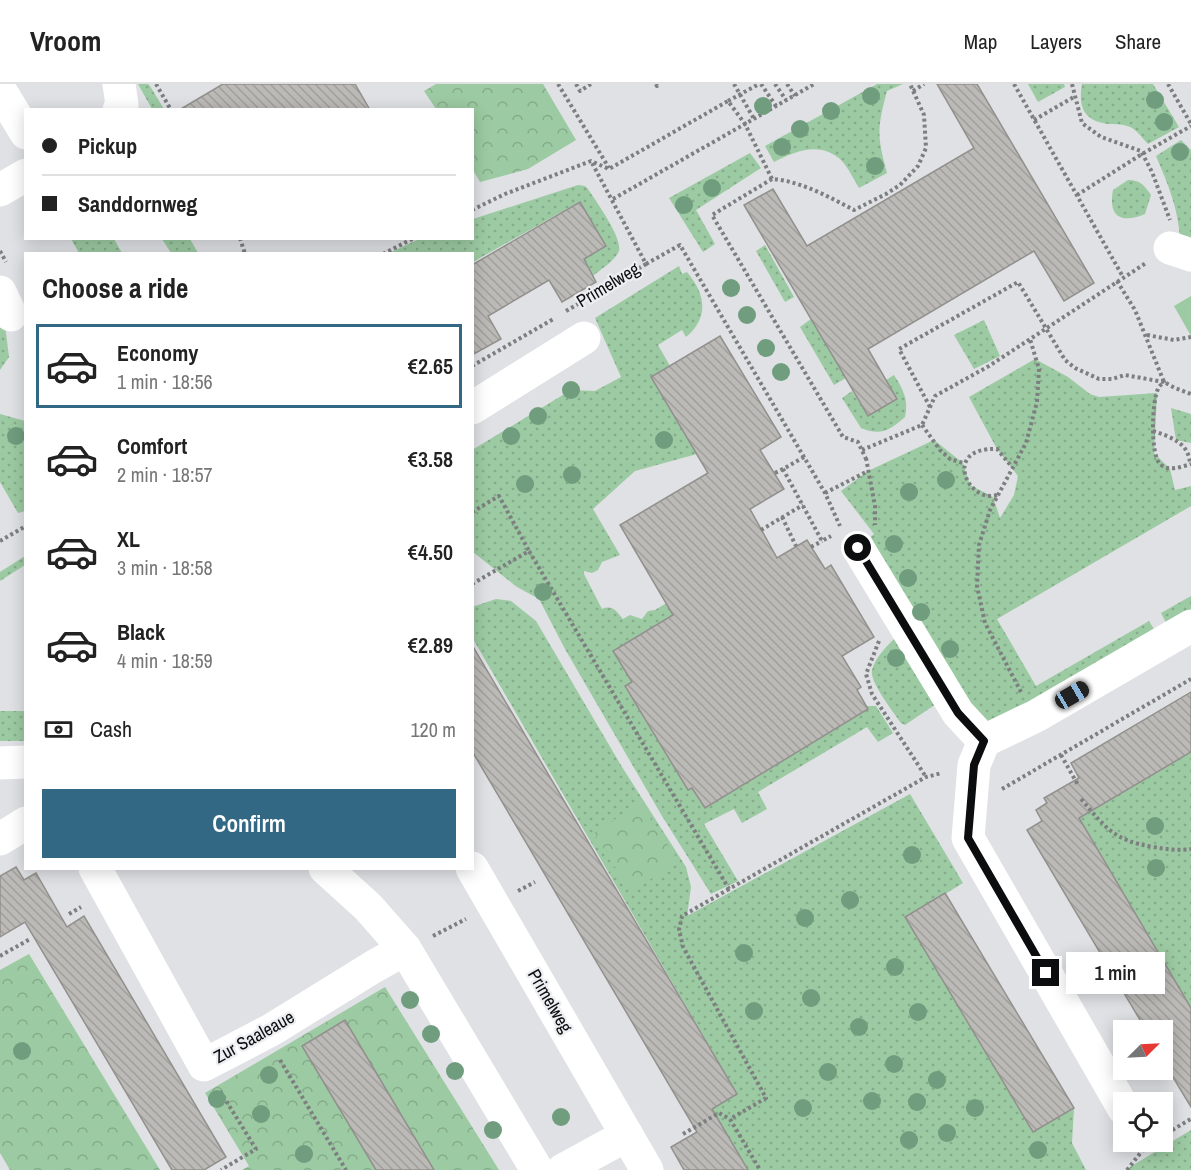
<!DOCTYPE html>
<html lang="en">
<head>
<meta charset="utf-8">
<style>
  :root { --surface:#fff; --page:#f2f2f2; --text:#222; --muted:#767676; --line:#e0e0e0; --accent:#336884 }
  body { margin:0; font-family:"Archivo Narrow",sans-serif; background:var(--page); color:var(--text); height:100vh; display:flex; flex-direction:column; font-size:22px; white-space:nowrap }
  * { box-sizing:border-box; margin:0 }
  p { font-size:20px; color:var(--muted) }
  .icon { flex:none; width:33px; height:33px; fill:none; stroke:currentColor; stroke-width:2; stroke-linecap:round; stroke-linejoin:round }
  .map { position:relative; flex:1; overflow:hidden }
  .panel { position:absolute; left:24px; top:168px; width:450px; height:618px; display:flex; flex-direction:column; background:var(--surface); border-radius:0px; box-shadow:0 3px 15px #0003 }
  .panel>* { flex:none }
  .guide { position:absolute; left:24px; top:24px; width:450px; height:132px; border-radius:0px; box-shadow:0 3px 15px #0003; display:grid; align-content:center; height:132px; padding:0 18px; background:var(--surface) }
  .needle { width:39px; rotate:66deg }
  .buttons { position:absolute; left:1113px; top:936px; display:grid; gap:12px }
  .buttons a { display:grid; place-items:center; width:60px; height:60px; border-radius:0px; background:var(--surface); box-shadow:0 3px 15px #0003; font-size:30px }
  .end { position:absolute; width:27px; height:27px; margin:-14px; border:8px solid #0c0d0e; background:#fff; box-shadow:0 0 0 3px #fff }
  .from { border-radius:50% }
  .bubble { position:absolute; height:42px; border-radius:0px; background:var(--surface); box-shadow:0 3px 15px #0003; font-size:20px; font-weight:600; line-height:42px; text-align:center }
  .car { position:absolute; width:18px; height:36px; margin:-18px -9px; border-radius:8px; box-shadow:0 0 4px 2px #0007; background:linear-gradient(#222 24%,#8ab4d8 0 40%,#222 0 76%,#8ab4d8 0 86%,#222 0) }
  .guide b { display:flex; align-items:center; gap:21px; height:57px; font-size:22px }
  .guide b+b { border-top:2px solid var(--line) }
  .guide i { width:15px; height:15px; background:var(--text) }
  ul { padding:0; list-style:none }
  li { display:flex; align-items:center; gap:18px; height:84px; margin:0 12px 9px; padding:0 6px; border:3px solid transparent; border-radius:0px }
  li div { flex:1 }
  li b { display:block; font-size:22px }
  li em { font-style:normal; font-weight:600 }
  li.on { border-color:var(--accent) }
  li>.icon { width:54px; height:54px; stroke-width:1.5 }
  h2 { padding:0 18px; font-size:27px; line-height:72px }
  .pay { display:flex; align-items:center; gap:15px; height:66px; padding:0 18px; font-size:22px }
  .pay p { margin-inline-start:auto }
  .cta { display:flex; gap:12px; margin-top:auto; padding:12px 18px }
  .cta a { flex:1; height:69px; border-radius:0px; background:var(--accent); color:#fff; font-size:24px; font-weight:600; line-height:69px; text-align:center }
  header { display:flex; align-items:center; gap:36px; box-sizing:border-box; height:84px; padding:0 30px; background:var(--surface); border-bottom:2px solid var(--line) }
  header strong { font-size:28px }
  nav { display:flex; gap:33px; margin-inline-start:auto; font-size:21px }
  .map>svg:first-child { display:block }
</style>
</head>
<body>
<header>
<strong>Vroom</strong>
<nav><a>Map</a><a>Layers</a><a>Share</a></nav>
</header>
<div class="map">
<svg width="1191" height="1086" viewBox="0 0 1191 1086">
  <defs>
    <pattern id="grass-dots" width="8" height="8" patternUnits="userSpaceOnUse" patternTransform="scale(1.5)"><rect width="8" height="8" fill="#9ccaa2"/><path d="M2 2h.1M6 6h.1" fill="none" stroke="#85ac8a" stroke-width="1.8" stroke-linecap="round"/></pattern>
    <pattern id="park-crowns" width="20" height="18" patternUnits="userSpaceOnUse" patternTransform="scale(1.5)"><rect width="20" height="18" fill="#9ccaa2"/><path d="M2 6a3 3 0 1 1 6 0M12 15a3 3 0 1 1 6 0" fill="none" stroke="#85ac8a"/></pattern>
    <pattern id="building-back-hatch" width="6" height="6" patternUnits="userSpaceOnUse" patternTransform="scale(1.5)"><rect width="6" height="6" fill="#bcbab7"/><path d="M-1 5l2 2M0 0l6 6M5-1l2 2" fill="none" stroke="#a09f9c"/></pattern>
  </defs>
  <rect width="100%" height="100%" fill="#dfe1e4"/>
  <g fill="url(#grass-dots)">
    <path d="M138,0h10l2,2 14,23h-12z"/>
    <path d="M877,0h26l-16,7c-10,37 -10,45 0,82l-28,15c-5,-8 -11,-21 -18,-28 -21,-19 -45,-9 -67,2l-9,-16z"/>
    <path d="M1028,0h36l1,3 -27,15z"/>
    <path d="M1082,0h71l26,43 -31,17c-6,-6 -12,-16 -21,-18 -6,-2 -13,-2 -19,-2 -24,-3 -30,-17 -26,-40z"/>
    <path d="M1181,56l10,10v91h-11c-1,-31 -12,-57 -24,-85z"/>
    <path d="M750,69l11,15 -65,42 19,34 -12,8 -34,-54z"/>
    <path d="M1128,96c12,0 16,5 23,15l-6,19c-24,10 -37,3 -32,-24z"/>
    <path d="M578,101l7,1 3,3c7,11 38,53 30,64 -5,9 -17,16 -25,23l-10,-17 23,-13 -27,-44 -106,60 -1,-8h-85l32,-15 53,-1 1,-19z"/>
    <path d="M71,155h43l8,14h-43z"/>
    <path d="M162,155h28l8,14h-27z"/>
    <path d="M765,161l29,52 -9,5 -29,-51z"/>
    <path d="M679,182l3,8 5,-2c18,21 23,45 -1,65l-4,-7 -24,15 12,21 27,88 -62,17 -42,38 27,46 -18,7 -4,8 -6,3 -8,-2v3l18,35c11,-5 15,3 21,10l7,-4 12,4 6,-8 7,-1 66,-40 53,-16 -161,97 19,31 -7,5 63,103 4,-2 13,20 163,-99 -2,-3h10l17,27 -15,9 -11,-15 -109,65 9,17 -25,14 -8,-14 -30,15 34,57 -27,13 -49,-78 -97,-167 -26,-50 -22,-12 -44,-35 -1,-102 99,-60 24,1 26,-14 -26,-59z"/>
    <path d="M811,235l35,59 -12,7 -34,-58z"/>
    <path d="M984,236l16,36 -26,13 -20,-34z"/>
    <path d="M5,241l4,32 -9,13v-42z"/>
    <path d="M1035,275l33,18 22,17 9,3 58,-4 -3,60 16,16 5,21 16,-4v20l-194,113 39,67 113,-65 13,21 -178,99 -121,-197 11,-10 -33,-43 27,-20 66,-31 29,23 7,22 23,12 7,21 14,-23 4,-19 -21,-27 -28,-52z"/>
    <path d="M894,291c9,14 15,25 11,42 -16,14 -24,19 -44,11l-19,-30 10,-7 16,25 29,-17 -11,-19z"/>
    <path d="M1171,324l20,6v29l-15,-3z"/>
    <path d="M0,330l25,7v90l-7,2 -18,-31z"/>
    <path d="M25,472v9l-25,16v-9z"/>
    <path d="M1191,512v30l-18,10 -12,-23z"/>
    <path d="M496,515l15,2 25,20 86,146 64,100 5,20 -4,29 223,-122 53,89 -57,35 127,214 41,-24 -2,35 14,27h-338l-36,-61 25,-15 -264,-455 -1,-32z"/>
    <path d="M898,551l38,69 -31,21 -4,-2c-7,-10 -32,-42 -29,-53 3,-13 17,-26 26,-35z"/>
    <rect x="0" y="627" width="25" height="30"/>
    <path d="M1191,668v256l-120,-204 26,3z"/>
    <path d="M1191,1046v40h-66z"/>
  </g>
  <g fill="url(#park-crowns)">
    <path d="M436,0h107l33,56 -48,29 -48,13 -7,-12 -1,-60 -36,-1 -12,-18z"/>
    <path d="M640,719l38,57 -47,33 -37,-60z"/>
    <path d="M29,870l131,216h-150l-10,-17v-183z"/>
    <path d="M385,903l114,183h-257l7,-4 -44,-73z"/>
  </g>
  <path fill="#9ccaa2" d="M1191,212v40l-17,-30z"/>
  <g fill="url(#building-back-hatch)" stroke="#92908d" stroke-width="1.5">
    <path d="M223,0h132l15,26h-191z"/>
    <path d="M937,0h40l117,199 -30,18 -30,-50 -166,98 29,50 -29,17 -124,-211 29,-16 34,57 167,-98z"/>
    <path d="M580,118l26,44 -22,13 12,23 -34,20 -13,-22 -61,36 13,23 -29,16v-90z"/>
    <path d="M720,252l61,101 -21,13 24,39 -34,20 27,49 30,-18 18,29 6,-4 43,72 -32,19 19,31 -4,3 11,19 -163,99 -13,-20 -4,2 -63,-104 7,-4 -19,-31 60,-36 -53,-90 88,-52 -57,-96z"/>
    <path d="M472,561l265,449 -25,15 36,61h-64l-13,-23 26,-15 -225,-381z"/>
    <path d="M1191,608v60l-112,66 112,190v99l-29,-48v-29h-16l-119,-200 15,-9 -6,-11 11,-7 -3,-5 35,-20 -8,-15z"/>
    <path d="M16,783l8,13 12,-7 31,54 17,-11 142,241 -22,13h-32l-147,-248 -25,15v-61z"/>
    <path d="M945,809l129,215 -41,24 -128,-215z"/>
    <path d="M345,936l20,34 69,116h-58l-74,-124z"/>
  </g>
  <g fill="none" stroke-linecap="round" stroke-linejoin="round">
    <g stroke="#7c7e80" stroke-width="4" stroke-dasharray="3 3" stroke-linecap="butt">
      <path d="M156,0l15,26"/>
      <path d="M558,0l51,84"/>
      <path d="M576,0l4,7 11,-7"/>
      <path d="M656,0l1,2 2,-2"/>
      <path d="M734,0l20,35"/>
      <path d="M761,0l15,22"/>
      <path d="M775,0l11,16"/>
      <path d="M787,0l8,12"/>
      <path d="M1014,0l109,193"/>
      <path d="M1072,0l10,39 19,14 40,14 11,21 18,48"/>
      <path d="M1168,0l23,40"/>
      <path d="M913,7l11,-7"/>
      <path d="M728,17l31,-17"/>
      <path d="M1034,36l40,-23"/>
      <path d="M772,95l-60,36 131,222 15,5 8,17"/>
      <path d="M1077,111l65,-41 49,-28"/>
      <path d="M613,115l132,-75 27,55c29,2 57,18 82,31l32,-16 14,-9 18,-19 8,-18 -2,-33 -14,-31"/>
      <path d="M472,126l33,-16 86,-33 18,8 119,-68 17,23 69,-40"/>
      <path d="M240,154l5,16"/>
      <path d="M0,167l6,11"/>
      <path d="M383,170l31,-16"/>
      <path d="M646,180l34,-19 145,248 15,33"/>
      <path d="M1117,197l18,29 29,72 11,6 16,6"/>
      <path d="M566,227l80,-47 -55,-103"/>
      <path d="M1147,251l27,5 17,-3"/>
      <path d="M472,282l83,-48"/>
      <path d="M930,323l-31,-58 119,-67 47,78 10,8 24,11h13l13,-4 39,7c-2,2 -5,4 -6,7 -6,12 -8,65 2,75 8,8 21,3 31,0"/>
      <path d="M922,341l18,25 10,9 13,4"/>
      <path d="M1153,347c18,6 36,12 37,33"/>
      <path d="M862,366l60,-25 13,-29 54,-30 157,-103"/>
      <path d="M804,373l-21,12 39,72 9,-5"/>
      <path d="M866,374l9,48v19"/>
      <path d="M775,389l8,-4"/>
      <path d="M825,409l43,-22"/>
      <path d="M997,411c-29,9 -56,-48 0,-46l15,18"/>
      <path d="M472,428l27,-16 30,55"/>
      <path d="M782,433l14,29"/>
      <path d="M761,446l42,-25"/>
      <path d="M0,457l26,-15"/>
      <path d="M811,463l11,-6"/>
      <path d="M472,500l57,-33 200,338 197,-112 16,-4"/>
      <path d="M879,557l-13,33 6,20 54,83"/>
      <path d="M1021,608l-36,-69 -8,-37 2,-41 11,-35 36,-67 11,-41 2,-33 -9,-30"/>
      <path d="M1061,671l17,30"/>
      <path d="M1002,705l189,-110"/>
      <path d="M1081,715c25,29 32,41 72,48 14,2 24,4 38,2"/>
      <path d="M729,805l-47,27 -3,14 4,17 83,151 -36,21 30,51"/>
      <path d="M518,807l17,-9"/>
      <path d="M69,830l12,-7"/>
      <path d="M433,852l33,-17"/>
      <path d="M0,872l30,-17"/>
      <path d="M280,976l66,110"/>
      <path d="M220,1007l36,58 -35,21"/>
      <path d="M683,1050l36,-21 11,6"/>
      <path d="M1162,1052l29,-17"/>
      <path d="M1143,1058l3,4 7,-4"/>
      <path d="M1127,1086l19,-24"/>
    </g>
    <g stroke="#fff" stroke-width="33">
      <path d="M0,6l26,43"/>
      <path d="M119,26l3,-5 -3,-21"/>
      <path d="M0,106l26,-15"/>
      <path d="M1170,164l21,7"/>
      <path d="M0,208l11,23"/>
      <path d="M472,324l112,-70"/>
      <path d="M858,464l100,165 26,28"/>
      <path d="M0,679l26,-1"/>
      <path d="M0,755l26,-16"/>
      <path d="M95,784l109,197 67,-35 102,-63 32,-18"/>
      <path d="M325,784l43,39 37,42 132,221"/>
      <path d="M472,784l175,302"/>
      <path d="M1124,1025l-156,-271 6,-73 10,-24 52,-25 155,-90"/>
      <path d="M563,1086l64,-35"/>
    </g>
  </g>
  <g fill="#6f9d7e">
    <circle cx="871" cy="12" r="9"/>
    <circle cx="1155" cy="16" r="9"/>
    <circle cx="763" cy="22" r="9"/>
    <circle cx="831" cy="27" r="9"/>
    <circle cx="1164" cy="38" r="9"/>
    <circle cx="800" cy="45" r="9"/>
    <circle cx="782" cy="63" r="9"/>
    <circle cx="1180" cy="68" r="9"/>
    <circle cx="875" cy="82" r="9"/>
    <circle cx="712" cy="104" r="9"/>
    <circle cx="684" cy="121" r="9"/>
    <circle cx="731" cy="204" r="9"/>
    <circle cx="747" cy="231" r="9"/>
    <circle cx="766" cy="264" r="9"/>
    <circle cx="781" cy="288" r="9"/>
    <circle cx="571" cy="306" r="9"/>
    <circle cx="538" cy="332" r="9"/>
    <circle cx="16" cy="352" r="9"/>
    <circle cx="511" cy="352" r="9"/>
    <circle cx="664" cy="356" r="9"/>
    <circle cx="572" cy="391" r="9"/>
    <circle cx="946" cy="396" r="9"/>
    <circle cx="525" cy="400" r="9"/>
    <circle cx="909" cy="408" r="9"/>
    <circle cx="894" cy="460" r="9"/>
    <circle cx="908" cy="494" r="9"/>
    <circle cx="543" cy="508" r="9"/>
    <circle cx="921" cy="528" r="9"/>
    <circle cx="950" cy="565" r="9"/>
    <circle cx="896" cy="574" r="9"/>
    <circle cx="1155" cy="742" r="9"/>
    <circle cx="912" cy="771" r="9"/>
    <circle cx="1156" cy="784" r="9"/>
    <circle cx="850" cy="816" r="9"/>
    <circle cx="805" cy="834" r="9"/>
    <circle cx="744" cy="869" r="9"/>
    <circle cx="895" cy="883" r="9"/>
    <circle cx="811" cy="914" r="9"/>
    <circle cx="410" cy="916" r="9"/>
    <circle cx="754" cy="927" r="9"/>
    <circle cx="918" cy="928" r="9"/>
    <circle cx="859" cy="943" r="9"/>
    <circle cx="431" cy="950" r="9"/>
    <circle cx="22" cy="967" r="9"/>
    <circle cx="894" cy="980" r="9"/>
    <circle cx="455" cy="987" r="9"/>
    <circle cx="828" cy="988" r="9"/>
    <circle cx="269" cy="991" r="9"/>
    <circle cx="937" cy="996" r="9"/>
    <circle cx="217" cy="1015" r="9"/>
    <circle cx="872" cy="1017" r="9"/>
    <circle cx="917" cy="1018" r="9"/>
    <circle cx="803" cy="1024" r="9"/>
    <circle cx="975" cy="1024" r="9"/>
    <circle cx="261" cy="1030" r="9"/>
    <circle cx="561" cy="1033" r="9"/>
    <circle cx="493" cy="1046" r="9"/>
    <circle cx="947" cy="1049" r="9"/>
    <circle cx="909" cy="1056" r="9"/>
    <circle cx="1038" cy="1066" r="9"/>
    <circle cx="304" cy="1070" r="9"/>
  </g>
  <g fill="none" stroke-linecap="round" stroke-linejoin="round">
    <path stroke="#0c0d0e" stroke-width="8" d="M858,464l100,165 26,28 -10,24 -6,73 78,135"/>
  </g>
  <g text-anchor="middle" stroke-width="4.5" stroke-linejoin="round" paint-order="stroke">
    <g font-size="18" fill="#0c0d0e" stroke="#edeef1">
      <text transform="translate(608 201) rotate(-31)" y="6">Primelweg</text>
      <text transform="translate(550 917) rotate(60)" y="6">Primelweg</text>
      <text transform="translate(254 953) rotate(-29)" y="6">Zur Saaleaue</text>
    </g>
  </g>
</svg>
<div class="buttons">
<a><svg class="needle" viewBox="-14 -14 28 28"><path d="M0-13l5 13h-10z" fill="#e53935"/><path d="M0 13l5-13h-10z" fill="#767676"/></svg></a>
<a><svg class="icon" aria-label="locate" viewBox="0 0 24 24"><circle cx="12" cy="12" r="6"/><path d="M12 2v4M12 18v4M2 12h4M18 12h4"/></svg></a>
</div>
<i class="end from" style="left:858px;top:464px"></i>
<i class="end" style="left:1046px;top:889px"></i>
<div class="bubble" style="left:1066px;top:868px;width:99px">1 min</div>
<i class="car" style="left:1072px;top:611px;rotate:60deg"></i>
<div class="guide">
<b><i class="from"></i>Pickup</b>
<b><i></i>Sanddornweg</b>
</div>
<section class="panel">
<h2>Choose a ride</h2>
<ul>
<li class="on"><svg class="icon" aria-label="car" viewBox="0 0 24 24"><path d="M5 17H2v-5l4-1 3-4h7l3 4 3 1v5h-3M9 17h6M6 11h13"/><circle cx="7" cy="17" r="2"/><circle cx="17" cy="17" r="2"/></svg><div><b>Economy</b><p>1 min · 18:56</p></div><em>€2.65</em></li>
<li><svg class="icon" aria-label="car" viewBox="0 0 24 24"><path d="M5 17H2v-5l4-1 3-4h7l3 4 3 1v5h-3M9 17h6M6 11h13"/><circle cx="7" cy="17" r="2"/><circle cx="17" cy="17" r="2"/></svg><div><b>Comfort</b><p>2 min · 18:57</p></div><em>€3.58</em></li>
<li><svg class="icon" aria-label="car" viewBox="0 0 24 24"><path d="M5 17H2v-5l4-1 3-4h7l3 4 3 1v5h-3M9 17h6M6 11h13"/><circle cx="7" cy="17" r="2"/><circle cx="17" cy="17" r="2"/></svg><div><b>XL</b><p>3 min · 18:58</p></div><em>€4.50</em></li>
<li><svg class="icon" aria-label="car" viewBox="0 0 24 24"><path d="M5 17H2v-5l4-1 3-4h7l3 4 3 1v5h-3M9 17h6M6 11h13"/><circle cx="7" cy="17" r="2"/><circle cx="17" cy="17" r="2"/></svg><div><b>Black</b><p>4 min · 18:59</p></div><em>€2.89</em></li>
</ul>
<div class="pay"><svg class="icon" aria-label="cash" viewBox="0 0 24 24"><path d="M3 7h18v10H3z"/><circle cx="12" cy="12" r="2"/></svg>Cash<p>120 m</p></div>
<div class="cta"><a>Confirm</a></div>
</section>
</div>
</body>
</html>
